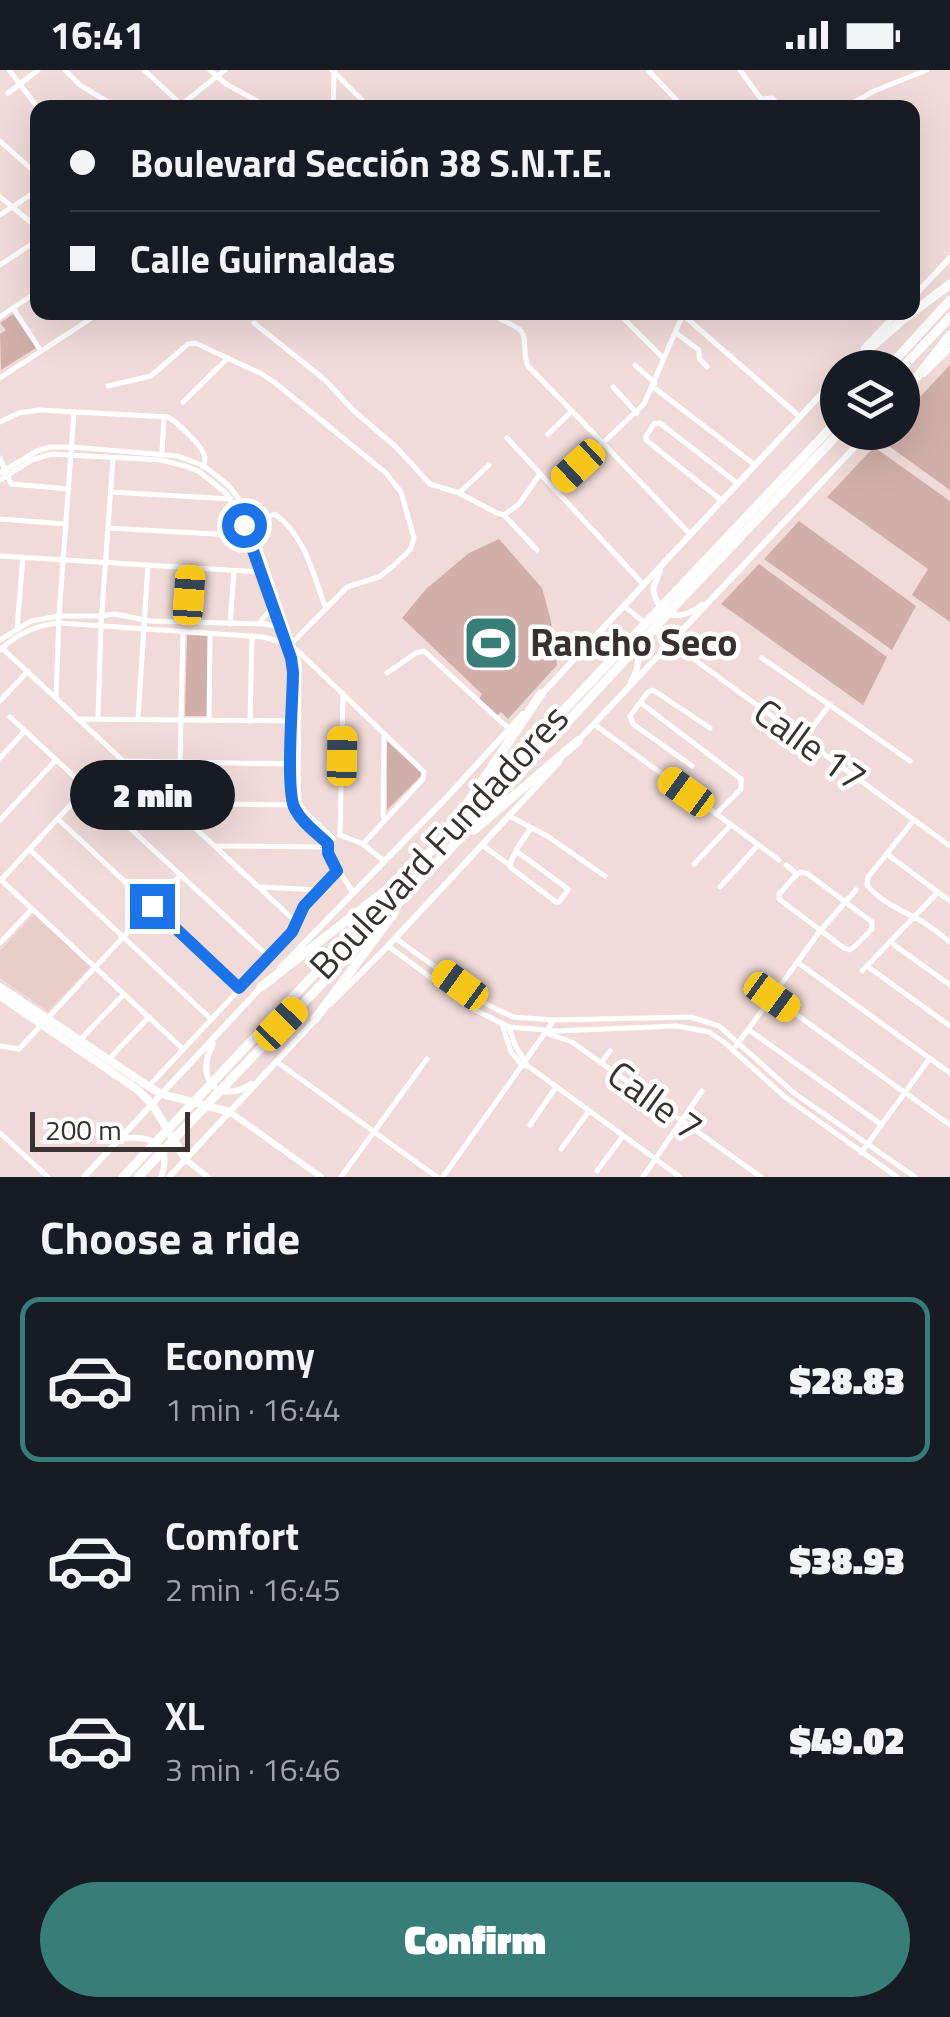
<!DOCTYPE html>
<html lang="en">
<head>
<meta charset="utf-8">
<style>
  :root { --surface:#171b24; --page:#20242c; --text:#f1f3f6; --muted:#9ea1a6; --line:#363941; --accent:#377e79 }
  body { margin:0; font-family:"Titillium Web",sans-serif; background:var(--page); color:var(--text); height:100vh; display:flex; flex-direction:column; font-size:38px; white-space:nowrap }
  * { box-sizing:border-box; margin:0 }
  p { font-size:32px; color:var(--muted) }
  .icon { flex:none; width:55px; height:55px; fill:none; stroke:currentColor; stroke-width:2; stroke-linecap:round; stroke-linejoin:round }
  .map { position:relative; height:1107px; overflow:hidden }
  .details { display:flex; flex-direction:column; background:var(--surface); flex:1 }
  .details>* { flex:none }
  .hud { position:absolute; left:30px; top:30px; width:890px; height:220px; border-radius:20px; box-shadow:0 10px 40px #0002; display:grid; align-content:center; height:220px; padding:0 40px; background:var(--surface) }
  .fabs { position:absolute; left:820px; top:280px; display:grid; gap:20px }
  .fabs a { display:grid; place-items:center; width:100px; height:100px; border-radius:50%; background:var(--surface); box-shadow:0 10px 40px #0002; font-size:50px }
  .scale { position:absolute; left:30px; bottom:25px; width:160px; box-sizing:border-box; padding-left:10px; border:5px solid #393130; border-top:0; font-size:28px; line-height:35px; white-space:nowrap; color:#393130; -webkit-text-stroke:8px #fff; paint-order:stroke }
  .end { position:absolute; width:45px; height:45px; margin:-22px; border:12px solid #1a73e8; background:#fff; box-shadow:0 0 0 5px #fff }
  .from { border-radius:50% }
  .bubble { position:absolute; height:70px; border-radius:35px; background:var(--surface); box-shadow:0 10px 40px #0002; font-size:32px; font-weight:800; line-height:70px; text-align:center }
  .car { position:absolute; width:30px; height:60px; margin:-30px -15px; border-radius:12px; box-shadow:0 0 8px 2px #0007; background:linear-gradient(#f5c518 24%,#345 0 40%,#f5c518 0 76%,#345 0 86%,#f5c518 0) }
  .hud b { display:flex; align-items:center; gap:35px; height:95px; font-size:38px }
  .hud b+b { border-top:2px solid var(--line) }
  .hud i { width:25px; height:25px; background:var(--text) }
  ul { padding:0; list-style:none }
  li { display:flex; align-items:center; gap:30px; height:165px; margin:0 20px 15px; padding:0 20px; border:5px solid transparent; border-radius:20px }
  li div { flex:1 }
  li b { display:block; font-size:38px }
  li em { font-style:normal; font-weight:800 }
  li.selected { border-color:var(--accent) }
  li>.icon { width:90px; height:90px; stroke-width:1.5 }
  h2 { padding:0 40px; font-size:45px; line-height:120px }
  .cta { display:flex; gap:20px; margin-top:auto; padding:20px 40px }
  .cta a { flex:1; height:115px; border-radius:60px; background:var(--accent); color:#fff; font-size:40px; font-weight:800; line-height:115px; text-align:center }
  .status { display:flex; justify-content:space-between; align-items:center; height:70px; padding:0 50px; background:var(--surface); direction:ltr }
  .status svg { height:28px; fill:currentColor }
  .map>svg:first-child { display:block }
</style>
</head>
<body>
<div class="status"><b>16:41</b><svg viewBox="0 0 49 12"><path d="M0 12V9h3v3zM5 12V6h3v6zM10 12V3h3v9zM15 12V0h3v12zM26 1h20v11H26zM47 4h2v5h-2z"/></svg></div>
<div class="map">
<svg width="950" height="1107" viewBox="0 0 950 1107">
  <rect width="100%" height="100%" fill="#f0dbd8"/>
  <path fill="#e9cdc9" d="M34,844l57,52 -43,45 -48,-33v-27z"/>
  <g fill="#d0afaa">
    <path d="M13,244l23,34 -35,22 -1,-36 6,-4 -6,-7z"/>
    <path d="M950,295v125l-71,-51 6,-6 17,-1 1,-17z"/>
    <path d="M874,377l76,54v121l-38,-27 16,-26 -101,-72z"/>
    <path d="M799,451l117,85 -24,44 -128,-91z"/>
    <path d="M499,469l43,49 9,33 6,44 -49,54 -7,-7 -4,4 -18,-17 3,-5 -80,-76 24,-29 43,-36z"/>
    <path d="M759,494l128,93 -24,48 -142,-101z"/>
    <path d="M187,565l21,1 -1,80h-22z"/>
    <path d="M387,671l36,33 -36,36z"/>
  </g>
  <g fill="none" stroke-linecap="round" stroke-linejoin="round">
    <g stroke="#fff" stroke-width="5">
      <path d="M9,0l29,38"/>
      <path d="M65,0l15,15 38,23"/>
      <path d="M144,0l41,38"/>
      <path d="M210,0l16,14 44,24"/>
      <path d="M332,0l38,38"/>
      <path d="M740,0l21,29 11,-1 10,10"/>
      <path d="M8,23l30,-23"/>
      <path d="M177,38l48,-38"/>
      <path d="M333,38l1,-36"/>
      <path d="M0,71l38,34"/>
      <path d="M0,127l38,31"/>
      <path d="M0,145l38,-25"/>
      <path d="M0,195l38,-25"/>
      <path d="M13,238l28,43"/>
      <path d="M490,242c9,9 25,12 31,19 7,9 1,23 7,35l75,77 -49,46"/>
      <path d="M617,242l47,47"/>
      <path d="M683,245l117,102"/>
      <path d="M0,247l38,-26"/>
      <path d="M254,253l71,57 29,31 42,36 34,37 29,9 38,20 7,2 33,35"/>
      <path d="M676,263l23,17v8l8,9"/>
      <path d="M635,295l20,18"/>
      <path d="M0,308l101,-66"/>
      <path d="M108,316l43,-10 37,-32 7,-1 65,30 14,9 112,91 15,19 13,46 -4,12 -18,17 -13,10 -32,10 -54,55"/>
      <path d="M613,317l24,26"/>
      <path d="M653,317l102,78"/>
      <path d="M183,332l45,-44"/>
      <path d="M0,352l19,-9 20,-3 129,7c10,6 36,30 37,41 0,3 -1,6 -2,9"/>
      <path d="M548,364l23,-22"/>
      <path d="M507,368l136,146"/>
      <path d="M162,382l2,-35"/>
      <path d="M0,388l11,26 58,5"/>
      <path d="M0,403l37,-22 13,-4h22l106,9 26,10 24,19 11,14 12,24 48,140 -1,129 2,13 5,7 28,26"/>
      <path d="M0,410l32,-20 19,-6 110,6 24,6 15,6 27,22 12,21 17,39 35,104 2,14 -2,92 1,41 10,14 26,25 2,14 23,34"/>
      <path d="M111,422l120,7"/>
      <path d="M459,423l30,-28"/>
      <path d="M721,430l-75,-60v-4l8,-12 6,-1 77,60"/>
      <path d="M504,445l15,-11 21,-30"/>
      <path d="M0,449l66,5"/>
      <path d="M250,453l25,-9c31,23 38,60 51,95"/>
      <path d="M108,458l142,8"/>
      <path d="M0,486l261,16"/>
      <path d="M260,552l14,-17"/>
      <path d="M187,553l4,-55"/>
      <path d="M230,554l4,-53"/>
      <path d="M17,558l6,-71"/>
      <path d="M0,570l31,-19 28,-5h42l14,-2 35,7 115,3 15,3"/>
      <path d="M2,578l294,274"/>
      <path d="M0,580c17,-16 35,-25 59,-27l204,14 25,7"/>
      <path d="M297,580l127,122 -1,7 -60,65"/>
      <path d="M762,588l148,103"/>
      <path d="M387,603l29,-20 8,-2 85,78"/>
      <path d="M56,628l3,-82 15,-204"/>
      <path d="M0,631l28,-30"/>
      <path d="M641,633l100,76v10l-25,25"/>
      <path d="M10,647l259,240"/>
      <path d="M81,649l214,2"/>
      <path d="M98,649l3,-94 12,-167"/>
      <path d="M138,649l10,-154"/>
      <path d="M209,650l1,-87"/>
      <path d="M250,651l2,-85"/>
      <path d="M594,654l185,136"/>
      <path d="M803,670l27,-36"/>
      <path d="M0,688l25,-27"/>
      <path d="M126,691l164,3"/>
      <path d="M180,692l3,-130"/>
      <path d="M692,696l-59,-42 -3,-8 18,-24 5,-2 57,38"/>
      <path d="M168,733l124,2"/>
      <path d="M509,746l38,20 58,40"/>
      <path d="M383,747l1,-84"/>
      <path d="M58,749l180,169"/>
      <path d="M0,750l56,-60"/>
      <path d="M914,750l-46,57 -1,8c14,18 37,26 56,37 9,6 18,13 27,20"/>
      <path d="M340,765l3,-142"/>
      <path d="M340,765l23,9 21,17"/>
      <path d="M482,775l26,19"/>
      <path d="M215,776l112,1"/>
      <path d="M30,780l180,168"/>
      <path d="M516,781l48,35 4,4 -9,12h-3l-46,-35c2,-14 13,-27 21,-39"/>
      <path d="M887,784l63,47"/>
      <path d="M694,794l37,-39"/>
      <path d="M786,795l11,9"/>
      <path d="M801,802l7,2 64,48v7l-19,19 -3,2 -6,-2 -65,-49v-5l18,-20z"/>
      <path d="M0,809l183,170"/>
      <path d="M2,809l84,-91"/>
      <path d="M261,817l57,3"/>
      <path d="M720,817l38,-42"/>
      <path d="M890,872l60,43"/>
      <path d="M0,873l32,-34"/>
      <path d="M797,892l153,111"/>
      <path d="M867,896l83,60"/>
      <path d="M862,901l76,-79"/>
      <path d="M772,927l178,128"/>
      <path d="M502,954l9,28 11,13 6,1 152,111"/>
      <path d="M509,957l6,18 11,18"/>
      <path d="M749,960l133,95"/>
      <path d="M546,963l26,9 189,135"/>
      <path d="M79,971l45,-47"/>
      <path d="M0,976l19,3 162,-174"/>
      <path d="M736,976l84,-115 36,-41"/>
      <path d="M110,988l39,-41"/>
      <path d="M277,992l160,115"/>
      <path d="M602,992l8,-11"/>
      <path d="M149,1016l143,-153 12,-27 33,-35"/>
      <path d="M530,1055l26,-38"/>
      <path d="M0,1063l48,44"/>
      <path d="M561,1079l28,-38"/>
      <path d="M861,1083l69,-95"/>
      <path d="M597,1101l26,-35"/>
      <path d="M341,1107l86,-118"/>
      <path d="M443,1107l111,-157"/>
      <path d="M643,1107l59,-86"/>
    </g>
    <g stroke="#fff" stroke-width="5">
      <path d="M648,0l36,38"/>
      <path d="M844,38l30,-17 53,-21"/>
      <path d="M684,242l-40,92 -41,39 86,90"/>
      <path d="M624,536l21,17"/>
      <path d="M654,560l296,216"/>
      <path d="M395,868l93,67 25,12 41,3 137,-3 28,9 75,67 121,84"/>
      <path d="M388,876l87,64 34,17 48,4 119,-5 33,6 16,11 60,54 112,80"/>
    </g>
    <g stroke="#fff" stroke-width="6">
      <path d="M912,228l38,-40"/>
      <path d="M864,278l34,-36"/>
      <path d="M924,304l26,-26"/>
      <path d="M660,500l-7,19c6,29 27,33 49,16"/>
      <path d="M592,573c33,-21 59,6 39,39"/>
      <path d="M539,627l299,-321"/>
      <path d="M577,672l292,-310"/>
      <path d="M280,898l169,-173 74,-81"/>
      <path d="M330,934l58,-58 171,-184"/>
      <path d="M213,974c-19,34 5,62 38,40"/>
      <path d="M230,1042l91,65"/>
      <path d="M121,1069c28,-5 53,5 40,38"/>
      <path d="M186,1090l22,17"/>
      <path d="M84,1107l180,-193"/>
      <path d="M169,1107l149,-160"/>
    </g>
    <g stroke="#fff" stroke-width="8">
      <path d="M0,917l148,99 14,8 68,18"/>
      <path d="M0,926l138,94 14,14 34,56"/>
    </g>
    <g stroke="#fff" stroke-width="9">
      <path d="M847,298l53,-46 50,-38"/>
      <path d="M888,298l62,-68"/>
      <path d="M902,298l48,-51"/>
      <path d="M902,326l48,-61"/>
      <path d="M464,738l77,-114"/>
      <path d="M474,760l104,-89"/>
      <path d="M261,917l125,-97"/>
      <path d="M315,949l79,-106"/>
      <path d="M123,1107l715,-757"/>
      <path d="M138,1107l311,-327 236,-255 155,-163"/>
    </g>
  </g>
  <g fill="none" stroke-linecap="round" stroke-linejoin="round">
    <path stroke="#1a73e8" stroke-width="12" d="M152,836l87,82 53,-56 12,-26 33,-35 -9,-18v-9c-11,-11 -26,-21 -33,-35 -10,-17 -2,-111 -2,-137l-2,-14 -47,-133"/>
  </g>
  <defs>
    <g id="stadium-square" transform="scale(2.875)"><rect x="-9" y="-9" width="18" height="18" rx="4" fill="#377e79" stroke="#fff"/><path d="M0-5a6.5 5 0 1 0 0 10a6.5 5 0 1 0 0-10ZM-3.5-1.8h7v3.6h-7Z" fill="#fff"/></g>
  </defs>
  <g fill-rule="evenodd">
    <use href="#stadium-square" x="491" y="573"/>
  </g>
  <g text-anchor="middle" stroke-width="9" stroke-linejoin="round" paint-order="stroke">
    <g font-size="38" font-weight="bold" fill="#393130" stroke="#fff" text-anchor="start">
      <text x="530" y="586">Rancho Seco</text>
    </g>
    <g font-size="38" fill="#393130" stroke="#fff">
      <text transform="translate(810 675) rotate(36)" y="13">Calle 17</text>
      <text transform="translate(439 772) rotate(-47)" y="13">Boulevard Fundadores</text>
      <text transform="translate(655 1031) rotate(36)" y="13">Calle 7</text>
    </g>
  </g>
</svg>
<div class="fabs">
<a><svg class="icon" aria-label="layers" viewBox="0 0 24 24"><path d="M12 4l9 5-9 5-9-5zM3 14l9 5 9-5"/></svg></a>
</div>
<div class="scale">200 m</div>
<i class="end from" style="left:244px;top:455px"></i>
<i class="end" style="left:152px;top:836px"></i>
<div class="bubble" style="left:70px;top:690px;width:165px">2 min</div>
<i class="car" style="left:578px;top:396px;rotate:227deg"></i>
<i class="car" style="left:189px;top:525px;rotate:4deg"></i>
<i class="car" style="left:342px;top:686px;rotate:1deg"></i>
<i class="car" style="left:686px;top:722px;rotate:306deg"></i>
<i class="car" style="left:460px;top:915px;rotate:306deg"></i>
<i class="car" style="left:772px;top:927px;rotate:126deg"></i>
<i class="car" style="left:281px;top:954px;rotate:44deg"></i>
<div class="hud">
<b><i class="from"></i>Boulevard Sección 38 S.N.T.E.</b>
<b><i></i>Calle Guirnaldas</b>
</div>
</div>
<section class="details">
<h2>Choose a ride</h2>
<ul>
<li class="selected"><svg class="icon" aria-label="car" viewBox="0 0 24 24"><path d="M5 17H2v-5l4-1 3-4h7l3 4 3 1v5h-3M9 17h6M6 11h13"/><circle cx="7" cy="17" r="2"/><circle cx="17" cy="17" r="2"/></svg><div><b>Economy</b><p>1 min · 16:44</p></div><em>$28.83</em></li>
<li><svg class="icon" aria-label="car" viewBox="0 0 24 24"><path d="M5 17H2v-5l4-1 3-4h7l3 4 3 1v5h-3M9 17h6M6 11h13"/><circle cx="7" cy="17" r="2"/><circle cx="17" cy="17" r="2"/></svg><div><b>Comfort</b><p>2 min · 16:45</p></div><em>$38.93</em></li>
<li><svg class="icon" aria-label="car" viewBox="0 0 24 24"><path d="M5 17H2v-5l4-1 3-4h7l3 4 3 1v5h-3M9 17h6M6 11h13"/><circle cx="7" cy="17" r="2"/><circle cx="17" cy="17" r="2"/></svg><div><b>XL</b><p>3 min · 16:46</p></div><em>$49.02</em></li>
</ul>
<div class="cta"><a>Confirm</a></div>
</section>
</body>
</html>
